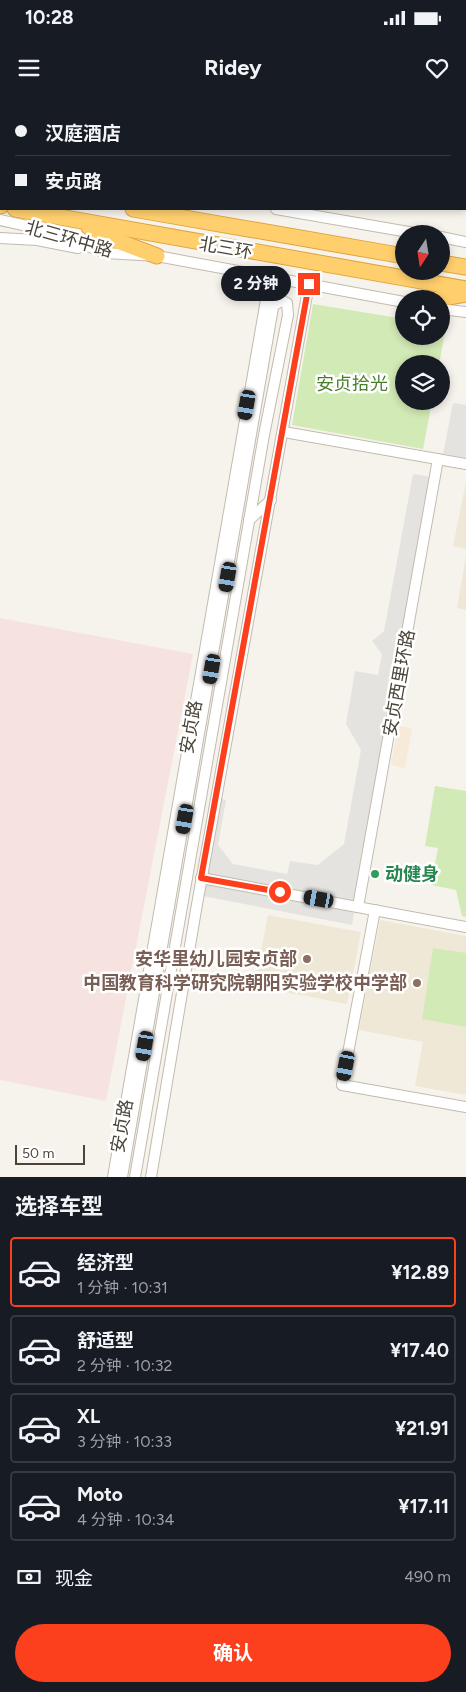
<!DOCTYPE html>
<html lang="zh">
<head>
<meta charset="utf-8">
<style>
  :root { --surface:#171b24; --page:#242831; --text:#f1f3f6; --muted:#9ea1a6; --line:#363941; --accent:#fc3f1d }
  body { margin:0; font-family:Figtree,"Noto Sans SC",sans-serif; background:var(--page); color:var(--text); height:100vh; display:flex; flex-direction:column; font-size:19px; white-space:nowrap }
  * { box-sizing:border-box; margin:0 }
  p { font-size:16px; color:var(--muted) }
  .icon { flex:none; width:28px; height:28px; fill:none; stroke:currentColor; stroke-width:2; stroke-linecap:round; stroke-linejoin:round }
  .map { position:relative; height:1077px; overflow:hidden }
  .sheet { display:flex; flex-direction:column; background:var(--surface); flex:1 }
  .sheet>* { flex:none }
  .guide { position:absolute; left:0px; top:0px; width:466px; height:110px; box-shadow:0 2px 8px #0003; display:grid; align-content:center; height:110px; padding:0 15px; background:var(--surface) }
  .needle { width:32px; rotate:192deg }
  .controls { position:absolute; left:395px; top:125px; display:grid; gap:10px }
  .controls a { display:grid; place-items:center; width:55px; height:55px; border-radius:50%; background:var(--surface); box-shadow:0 2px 8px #0003; font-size:25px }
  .scale { position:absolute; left:15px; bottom:12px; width:70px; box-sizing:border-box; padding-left:5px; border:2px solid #4b4439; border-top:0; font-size:14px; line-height:18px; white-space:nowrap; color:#4b4439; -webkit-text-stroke:4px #fff; paint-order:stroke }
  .end { position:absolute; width:22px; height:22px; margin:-11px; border:6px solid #fc3f1d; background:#fff; box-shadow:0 0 0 2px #fff }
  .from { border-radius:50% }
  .bubble { position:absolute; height:35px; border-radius:18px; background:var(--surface); box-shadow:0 2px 8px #0003; font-size:16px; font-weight:700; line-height:35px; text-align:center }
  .car { position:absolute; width:15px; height:30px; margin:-15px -8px; border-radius:6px; box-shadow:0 0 4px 1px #0007; background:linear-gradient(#222 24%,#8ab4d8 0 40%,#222 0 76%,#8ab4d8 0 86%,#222 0) }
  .guide b { display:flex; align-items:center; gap:18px; height:48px; font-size:19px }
  .guide b+b { border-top:1px solid var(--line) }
  .guide i { width:12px; height:12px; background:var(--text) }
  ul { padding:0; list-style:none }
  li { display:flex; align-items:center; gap:15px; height:70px; margin:0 10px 8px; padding:0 5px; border:2px solid var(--line); border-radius:5px }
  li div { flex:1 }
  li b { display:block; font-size:19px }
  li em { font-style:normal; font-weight:700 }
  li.selected { border-color:var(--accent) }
  li>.icon { width:45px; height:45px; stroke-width:1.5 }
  h2 { padding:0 15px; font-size:22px; line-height:60px }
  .pay { display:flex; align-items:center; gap:12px; height:55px; padding:0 15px; font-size:19px }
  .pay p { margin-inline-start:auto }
  .action { display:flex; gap:10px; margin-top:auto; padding:10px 15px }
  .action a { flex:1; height:58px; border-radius:30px; background:var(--accent); color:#fff; font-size:20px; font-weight:700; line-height:58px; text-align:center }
  .status { display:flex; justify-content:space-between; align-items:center; height:35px; padding:0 25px; background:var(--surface); direction:ltr }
  .status svg { height:14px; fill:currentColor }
  header { display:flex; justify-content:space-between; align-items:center; height:65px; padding:0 15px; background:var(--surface); font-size:22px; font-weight:700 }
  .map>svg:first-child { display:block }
</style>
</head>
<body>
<div class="status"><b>10:28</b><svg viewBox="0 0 49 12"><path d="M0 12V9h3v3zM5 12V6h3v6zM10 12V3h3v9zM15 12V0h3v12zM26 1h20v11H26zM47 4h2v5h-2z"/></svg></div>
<header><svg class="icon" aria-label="menu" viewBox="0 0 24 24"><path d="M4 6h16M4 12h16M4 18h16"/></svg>Ridey<svg class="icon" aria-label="heart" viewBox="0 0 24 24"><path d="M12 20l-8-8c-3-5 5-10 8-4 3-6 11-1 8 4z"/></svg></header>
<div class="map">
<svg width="466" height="1077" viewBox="0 0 466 1077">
  <rect width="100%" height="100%" fill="#f6f3ec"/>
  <path fill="#f7ead8" d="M398,626l14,2 -7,40 -14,-3z"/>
  <g fill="#efe8d6">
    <path d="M466,382v67l-13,-3z"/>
    <path d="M466,455v55l-9,-2z"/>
    <path d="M268,815l93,17 -14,72 -93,-18z"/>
    <path d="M380,820l86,16v159l-51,-9 8,-44 -64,-12z"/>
  </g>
  <path fill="#f6e3e0" d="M0,518l193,36 -87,447 -106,-21z"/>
  <g fill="#d2eab5">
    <path d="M313,204l91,15v17h37v-10l5,1 -7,37h-35v37h28l-9,48 -131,-24z"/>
    <path d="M435,686l31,5v126l-4,-1 -6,-26 -25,-5 7,-37 -13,-2z"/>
    <path d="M433,848l33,5v74l-44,-8z"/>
  </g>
  <g fill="#e5e3e0">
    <path d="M453,303l13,2v53l-23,-4z"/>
    <path d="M413,374l19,3 -80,448 -149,-29 16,-98 7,2 -8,45 15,19 54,10 3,-13 28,4 26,-21 17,-94 -15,-26 9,-53 23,4 4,-21 -10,-13 12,-10z"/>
  </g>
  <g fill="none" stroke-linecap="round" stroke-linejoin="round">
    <g stroke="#c2bbae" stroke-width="12">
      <g id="minor">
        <path d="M290,1v-1"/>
        <path d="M330,1l1,-1"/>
        <path d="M0,57h1"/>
        <path d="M0,73h1"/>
        <path d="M276,109l144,25"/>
        <path d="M0,120l45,10 61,23 51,3 247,46"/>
        <path d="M441,137l25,5"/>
        <path d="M0,138l37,2 41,8"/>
        <path d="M441,209l25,3"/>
        <path d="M284,332l182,32"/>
        <path d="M249,420l22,-20"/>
        <path d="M201,778l265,49"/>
        <path d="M358,807l80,-448"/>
        <path d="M375,810l-33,175 124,22"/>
        <path d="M113,1077l157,-900"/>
        <path d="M122,1077l156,-898"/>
        <path d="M135,1077l129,-742 24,-120 -1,-12 -5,-2 -8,4"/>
        <path d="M151,1077l45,-267 113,-626"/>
      </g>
    </g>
    <g stroke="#e0a43c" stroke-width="17">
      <g id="highway">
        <path d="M0,87h1"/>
        <path d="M0,106h1"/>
        <path d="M15,109l451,80"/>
        <path d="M133,109l271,47"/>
        <path d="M89,127l10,7 58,22"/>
        <path d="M441,163l25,4"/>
        <path d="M438,199l28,-5"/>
      </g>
    </g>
    <use href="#minor" stroke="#fff" stroke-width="10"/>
    <use href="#highway" stroke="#ffcf6e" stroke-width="15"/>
  </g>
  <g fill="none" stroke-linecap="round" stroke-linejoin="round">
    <path stroke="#fc3f1d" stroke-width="6" d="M280,792l-79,-14 108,-594"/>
  </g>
  <circle fill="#2e9e5b" stroke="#fff" stroke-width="2" cx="375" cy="774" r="5"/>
  <g fill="#8d6e63" stroke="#fff" stroke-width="2">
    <circle cx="307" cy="859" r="5"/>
    <circle cx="417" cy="883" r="5"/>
  </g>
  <g text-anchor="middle" stroke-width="5" stroke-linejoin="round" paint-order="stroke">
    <g font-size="18" fill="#4b4439" stroke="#fff">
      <text transform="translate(69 139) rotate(16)" y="6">北三环中路</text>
      <text transform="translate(226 148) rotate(10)" y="6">北三环</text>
      <text transform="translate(399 583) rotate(-80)" y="6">安贞西里环路</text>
      <text transform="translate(191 627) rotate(-80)" y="6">安贞路</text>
      <text transform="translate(122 1026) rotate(-80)" y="6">安贞路</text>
    </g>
    <g font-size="18" fill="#4a7f2a" stroke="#fff">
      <text x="352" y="290">安贞拾光</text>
    </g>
    <g font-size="18" font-weight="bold" fill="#27864d" stroke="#fff" text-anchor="start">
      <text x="385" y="780">动健身</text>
    </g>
    <g font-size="18" font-weight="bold" fill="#785e54" stroke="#fff" text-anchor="end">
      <text x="297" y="865">安华里幼儿园安贞部</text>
      <text x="407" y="889">中国教育科学研究院朝阳实验学校中学部</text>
    </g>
  </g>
</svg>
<div class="controls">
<a><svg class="needle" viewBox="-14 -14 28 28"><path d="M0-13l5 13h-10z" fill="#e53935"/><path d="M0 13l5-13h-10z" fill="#9ea1a6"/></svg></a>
<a><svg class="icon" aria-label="locate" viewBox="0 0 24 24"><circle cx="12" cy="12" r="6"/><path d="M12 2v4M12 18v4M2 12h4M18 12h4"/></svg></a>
<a><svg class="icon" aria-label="layers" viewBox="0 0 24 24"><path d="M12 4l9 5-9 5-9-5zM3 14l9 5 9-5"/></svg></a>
</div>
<div class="scale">50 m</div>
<i class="end from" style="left:280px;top:792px"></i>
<i class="end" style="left:309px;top:184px"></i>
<div class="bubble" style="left:221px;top:166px;width:70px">2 分钟</div>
<i class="car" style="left:247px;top:305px;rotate:190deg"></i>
<i class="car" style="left:228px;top:477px;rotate:190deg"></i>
<i class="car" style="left:212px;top:569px;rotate:190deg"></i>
<i class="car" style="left:185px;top:719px;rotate:190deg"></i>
<i class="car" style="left:319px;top:799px;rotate:280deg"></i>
<i class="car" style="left:145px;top:946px;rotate:190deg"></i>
<i class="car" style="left:346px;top:966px;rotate:191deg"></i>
<div class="guide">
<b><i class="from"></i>汉庭酒店</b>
<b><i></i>安贞路</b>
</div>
</div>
<section class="sheet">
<h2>选择车型</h2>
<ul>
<li class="selected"><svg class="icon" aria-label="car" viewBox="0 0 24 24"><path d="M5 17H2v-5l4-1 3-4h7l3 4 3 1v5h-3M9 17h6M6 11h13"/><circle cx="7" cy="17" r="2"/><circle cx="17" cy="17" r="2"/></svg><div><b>经济型</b><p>1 分钟 · 10:31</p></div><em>¥12.89</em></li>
<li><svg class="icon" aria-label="car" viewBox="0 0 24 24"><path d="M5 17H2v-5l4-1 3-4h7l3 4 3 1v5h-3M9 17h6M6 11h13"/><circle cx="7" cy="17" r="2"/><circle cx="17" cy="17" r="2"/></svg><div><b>舒适型</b><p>2 分钟 · 10:32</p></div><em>¥17.40</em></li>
<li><svg class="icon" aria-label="car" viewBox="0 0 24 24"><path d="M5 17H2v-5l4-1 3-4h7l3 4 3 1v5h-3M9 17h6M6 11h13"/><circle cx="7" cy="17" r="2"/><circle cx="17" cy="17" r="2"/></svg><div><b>XL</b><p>3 分钟 · 10:33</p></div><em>¥21.91</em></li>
<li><svg class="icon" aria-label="car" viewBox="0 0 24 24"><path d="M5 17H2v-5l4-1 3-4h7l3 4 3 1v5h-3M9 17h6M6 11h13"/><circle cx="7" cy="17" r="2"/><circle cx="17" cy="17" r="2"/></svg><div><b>Moto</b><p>4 分钟 · 10:34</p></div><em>¥17.11</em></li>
</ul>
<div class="pay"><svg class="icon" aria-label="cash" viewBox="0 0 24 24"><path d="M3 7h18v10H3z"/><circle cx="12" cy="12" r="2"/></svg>现金<p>490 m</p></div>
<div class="action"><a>确认</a></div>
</section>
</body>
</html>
